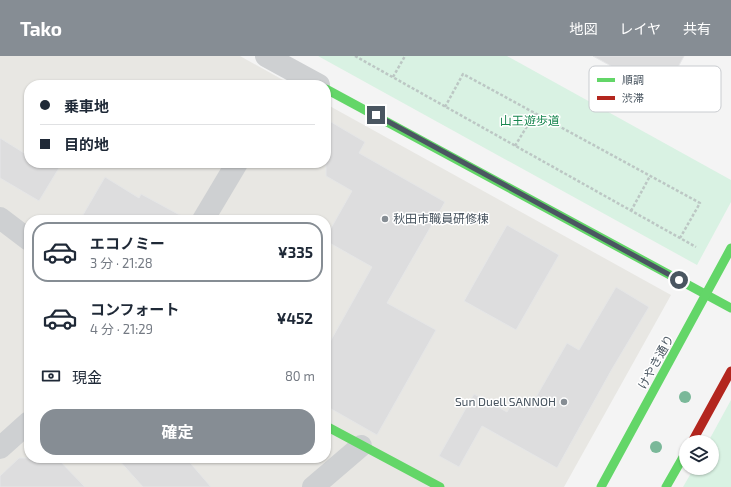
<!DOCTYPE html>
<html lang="ja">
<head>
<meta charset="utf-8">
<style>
  :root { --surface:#fff; --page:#f6f6f7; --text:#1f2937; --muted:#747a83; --line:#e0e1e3; --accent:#868d94 }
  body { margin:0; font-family:"Exo 2","Noto Sans JP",sans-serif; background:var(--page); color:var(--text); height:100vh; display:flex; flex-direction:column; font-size:15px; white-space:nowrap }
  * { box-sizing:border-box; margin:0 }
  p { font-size:13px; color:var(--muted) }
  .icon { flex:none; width:22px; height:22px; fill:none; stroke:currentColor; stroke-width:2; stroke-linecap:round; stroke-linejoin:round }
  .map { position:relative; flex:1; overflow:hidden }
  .sheet { position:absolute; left:24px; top:159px; width:307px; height:248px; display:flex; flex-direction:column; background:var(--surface); border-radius:16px; box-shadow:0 1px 3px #0004 }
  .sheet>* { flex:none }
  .guide { position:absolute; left:24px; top:24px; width:307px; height:88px; border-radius:16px; box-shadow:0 1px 3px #0004; display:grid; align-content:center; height:88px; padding:0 16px; background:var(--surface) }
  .fabs { position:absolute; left:679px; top:379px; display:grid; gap:8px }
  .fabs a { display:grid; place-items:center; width:40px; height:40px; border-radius:50%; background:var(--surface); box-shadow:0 1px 3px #0004; font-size:20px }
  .end { position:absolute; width:18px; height:18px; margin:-9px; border:5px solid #4a5661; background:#fff; box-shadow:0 0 0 2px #fff }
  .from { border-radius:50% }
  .guide b { display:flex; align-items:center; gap:14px; height:38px; font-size:15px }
  .guide b+b { border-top:1px solid var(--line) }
  .guide i { width:10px; height:10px; background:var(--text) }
  ul { padding:7px 0 0; list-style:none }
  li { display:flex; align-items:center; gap:12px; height:60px; margin:0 8px 6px; padding:0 8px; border:2px solid transparent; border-radius:16px }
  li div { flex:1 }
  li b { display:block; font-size:15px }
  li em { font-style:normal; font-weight:700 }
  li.active { border-color:var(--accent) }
  li>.icon { width:36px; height:36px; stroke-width:1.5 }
  .pay { display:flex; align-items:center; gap:10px; height:44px; padding:0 16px; font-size:15px }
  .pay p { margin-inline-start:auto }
  .primary-button { display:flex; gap:8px; margin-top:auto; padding:8px 16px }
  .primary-button a { flex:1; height:46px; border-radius:16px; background:var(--accent); color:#fff; font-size:16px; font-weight:700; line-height:46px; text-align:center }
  header { display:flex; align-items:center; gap:24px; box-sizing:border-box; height:56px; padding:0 20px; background:var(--accent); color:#fff }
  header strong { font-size:19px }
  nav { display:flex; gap:22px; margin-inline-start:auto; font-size:14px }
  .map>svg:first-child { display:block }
</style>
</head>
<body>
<header>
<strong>Tako</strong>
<nav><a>地図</a><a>レイヤ</a><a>共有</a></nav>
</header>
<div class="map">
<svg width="731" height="431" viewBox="0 0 731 431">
  <rect width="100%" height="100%" fill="#f4f4f4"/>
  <path fill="#e8e7e3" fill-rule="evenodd" d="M0,0h240l52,29h-263v78h297v-59l345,191 -107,192h-564zM29,164h297v238h-297z"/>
  <g fill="#d9f2e3">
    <path d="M318,0h189l224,124v22l-34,63z"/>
    <path d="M731,344v87h-48l11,-19h18v-26h-4z"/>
  </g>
  <g fill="#ddddde" stroke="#e5e6e7">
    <path d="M593,0h91l-21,39z"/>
    <path d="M326,63l39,23 -6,11 86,49 -58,101 49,27 -59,105 -51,-29v-57l46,-82 -46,-26v-4l26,-46 -26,-15z"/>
    <path d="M0,82l29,18v7h33l-23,38 -39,-23z"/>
    <path d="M105,121l34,21 2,-4 48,26h-109z"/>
    <path d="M507,169l52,30 -43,75 -52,-29z"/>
    <path d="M616,231l33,20 -37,62 -55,99 -75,-42 -23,41 -20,-11 35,-62 33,18 8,-15 16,9 36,-63 12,7z"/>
    <path d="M19,402h38l28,29h-85v-11z"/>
    <path d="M117,402h69l25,29h-68z"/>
  </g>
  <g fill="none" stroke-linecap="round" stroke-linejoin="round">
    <g stroke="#bcc7c4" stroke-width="2.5" stroke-dasharray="3 2" stroke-linecap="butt">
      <path d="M355,0l341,191"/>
      <path d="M393,21l12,-21"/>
      <path d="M445,51l18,-33 237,129 -20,35"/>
      <path d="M515,90l20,-33"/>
      <path d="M631,155l19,-35"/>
    </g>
    <g stroke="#ced0d2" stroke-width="22">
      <path d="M266,0l53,29"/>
      <path d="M0,162l29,22"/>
      <path d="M203,164l34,-57"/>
      <path d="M0,392l29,-26"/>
      <path d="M313,431l48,-41"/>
    </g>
    <g stroke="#63d668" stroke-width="9">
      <path d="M326,33l405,219"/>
      <path d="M326,370l114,61"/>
      <path d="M601,431l130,-239"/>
      <path d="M666,431l20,-35"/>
    </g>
    <path stroke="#b3261e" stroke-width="9" d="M692,386l39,-71"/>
  </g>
  <g fill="#7ab899">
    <circle cx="685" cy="341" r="6"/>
    <circle cx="656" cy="391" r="6"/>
  </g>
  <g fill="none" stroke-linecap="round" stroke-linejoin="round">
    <path stroke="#4a5661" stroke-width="5" d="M376,59l303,165"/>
  </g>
  <g fill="#868d94" stroke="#fff" stroke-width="1.5">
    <circle cx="385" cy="163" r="4"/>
    <circle cx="564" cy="346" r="4"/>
  </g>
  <g text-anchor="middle" stroke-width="3" stroke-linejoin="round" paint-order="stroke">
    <g font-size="12" fill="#17864f" stroke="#fff">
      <text x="530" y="69">山王遊歩道</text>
    </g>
    <g font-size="12" fill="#4a5661" stroke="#fff" text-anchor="start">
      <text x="393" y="167">秋田市職員研修棟</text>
      <text x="556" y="350" text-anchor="end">Sun Duell SANNOH</text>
    </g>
    <g font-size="12" fill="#4a5661" stroke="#fff">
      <text transform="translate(656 306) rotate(-61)" y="4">けやき通り</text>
    </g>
  </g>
  <rect x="589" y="10" width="132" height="46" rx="6" fill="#fff" stroke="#c9ccd0" stroke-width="1"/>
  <rect x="597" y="22" width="18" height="4" fill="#63d668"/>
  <rect x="597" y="40" width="18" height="4" fill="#b3261e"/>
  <g font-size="11" fill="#4a5661">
    <text x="622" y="28">順調</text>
    <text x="622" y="46">渋滞</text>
  </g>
</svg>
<div class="fabs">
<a><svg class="icon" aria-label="layers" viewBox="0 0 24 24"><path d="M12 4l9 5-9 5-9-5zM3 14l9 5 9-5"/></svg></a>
</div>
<i class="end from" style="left:679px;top:224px"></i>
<i class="end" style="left:376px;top:59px"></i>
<div class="guide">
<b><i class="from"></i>乗車地</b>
<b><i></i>目的地</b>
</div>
<section class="sheet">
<ul>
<li class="active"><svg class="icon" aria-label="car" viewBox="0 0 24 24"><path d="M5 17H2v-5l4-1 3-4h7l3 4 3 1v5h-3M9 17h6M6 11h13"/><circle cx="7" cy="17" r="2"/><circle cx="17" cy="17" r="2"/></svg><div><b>エコノミー</b><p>3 分 · 21:28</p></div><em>¥335</em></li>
<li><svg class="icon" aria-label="car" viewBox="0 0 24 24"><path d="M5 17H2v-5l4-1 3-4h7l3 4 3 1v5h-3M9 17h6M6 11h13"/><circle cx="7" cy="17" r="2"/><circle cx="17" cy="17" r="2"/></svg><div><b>コンフォート</b><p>4 分 · 21:29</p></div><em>¥452</em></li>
</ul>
<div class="pay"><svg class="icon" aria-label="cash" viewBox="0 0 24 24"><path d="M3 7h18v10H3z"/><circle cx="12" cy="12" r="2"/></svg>現金<p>80 m</p></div>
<div class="primary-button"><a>確定</a></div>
</section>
</div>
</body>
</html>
